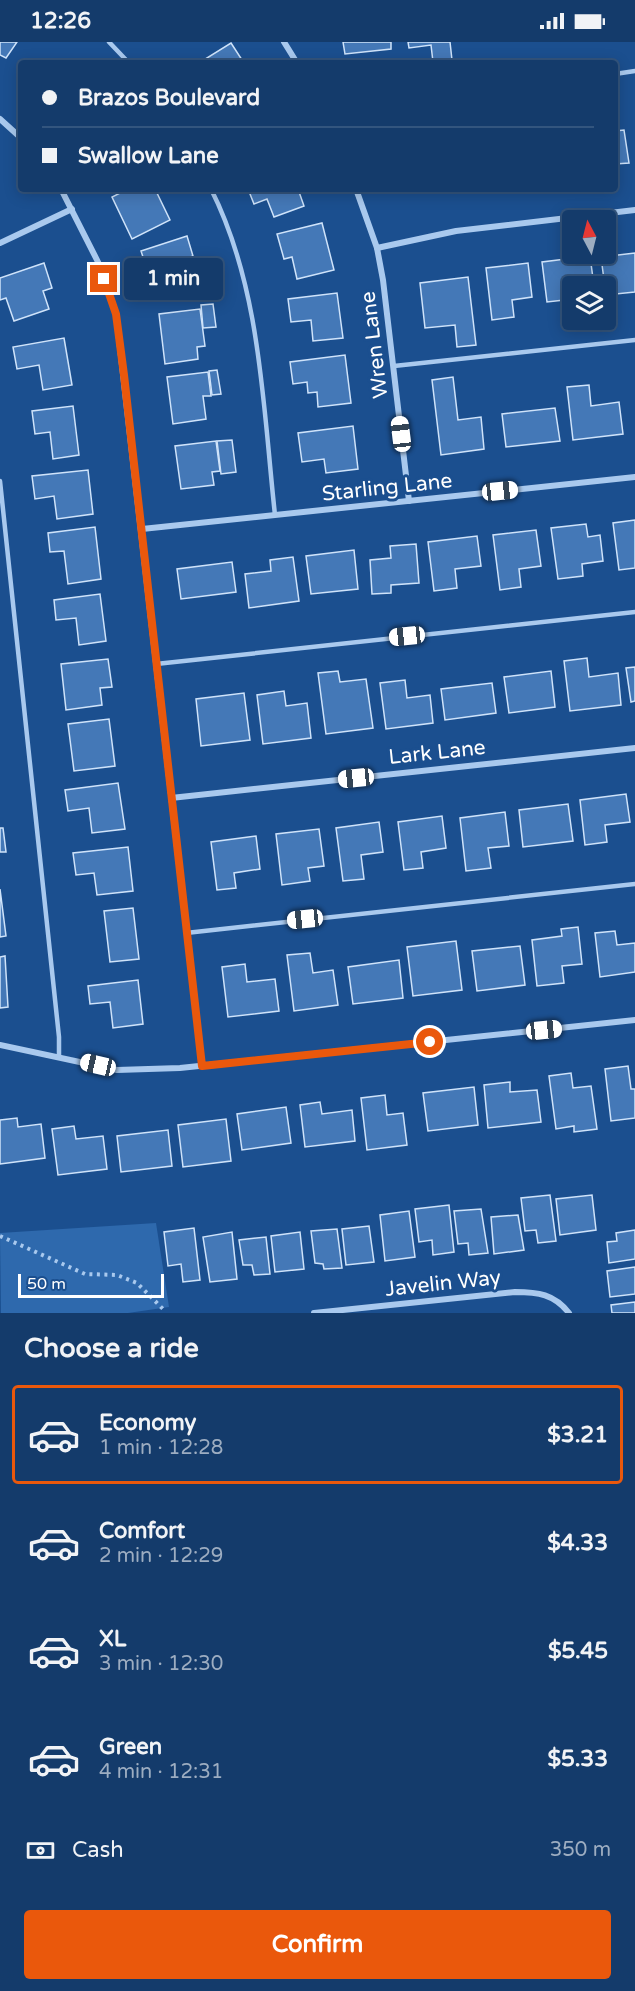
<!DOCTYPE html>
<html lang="en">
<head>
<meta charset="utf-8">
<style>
  :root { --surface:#143b6b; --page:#214673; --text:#f1f3f6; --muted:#9dadc1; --line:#33557e; --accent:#ea580c }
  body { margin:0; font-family:"Varela Round",sans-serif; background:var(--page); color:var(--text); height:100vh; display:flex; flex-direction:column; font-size:22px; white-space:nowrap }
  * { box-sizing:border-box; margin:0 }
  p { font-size:20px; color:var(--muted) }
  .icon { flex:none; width:33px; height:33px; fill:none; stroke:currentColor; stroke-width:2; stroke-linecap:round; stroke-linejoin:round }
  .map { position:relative; height:1271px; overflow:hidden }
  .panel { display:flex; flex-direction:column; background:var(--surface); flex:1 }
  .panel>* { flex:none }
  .banner { position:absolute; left:18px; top:18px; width:600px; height:132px; border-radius:6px; box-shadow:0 3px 15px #0003,0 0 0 2px var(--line); display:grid; align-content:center; height:132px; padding:0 24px; background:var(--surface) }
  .needle { width:39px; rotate:353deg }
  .controls { position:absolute; left:562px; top:168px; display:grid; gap:12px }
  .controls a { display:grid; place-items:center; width:54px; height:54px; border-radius:6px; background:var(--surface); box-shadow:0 3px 15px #0003,0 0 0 2px var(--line); font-size:30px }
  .scale { position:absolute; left:18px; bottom:15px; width:146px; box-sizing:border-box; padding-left:6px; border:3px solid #fff; border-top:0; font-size:16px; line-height:21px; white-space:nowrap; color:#fff; -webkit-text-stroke:4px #1b4f8f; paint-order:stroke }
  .end { position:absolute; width:27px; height:27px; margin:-14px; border:8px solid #ea580c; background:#fff; box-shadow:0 0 0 3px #fff }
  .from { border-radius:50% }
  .bubble { position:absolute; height:42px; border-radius:6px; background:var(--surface); box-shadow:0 3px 15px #0003,0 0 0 2px var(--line); font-size:20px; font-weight:700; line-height:42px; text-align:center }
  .car { position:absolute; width:18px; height:36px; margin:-18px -9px; border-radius:8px; box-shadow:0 0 4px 2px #0007; background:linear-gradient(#fff 24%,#345 0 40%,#fff 0 76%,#345 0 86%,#fff 0) }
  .banner b { display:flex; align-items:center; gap:21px; height:57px; font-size:22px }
  .banner b+b { border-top:2px solid var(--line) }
  .banner i { width:15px; height:15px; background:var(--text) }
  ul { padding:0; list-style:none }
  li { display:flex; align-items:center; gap:18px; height:99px; margin:0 12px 9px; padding:0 12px; border:3px solid transparent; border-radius:6px }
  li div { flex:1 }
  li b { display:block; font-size:22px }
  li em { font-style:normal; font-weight:700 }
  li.selected { border-color:var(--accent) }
  li>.icon { width:54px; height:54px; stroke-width:1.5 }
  h2 { padding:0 24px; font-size:27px; line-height:72px }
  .pay { display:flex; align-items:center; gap:15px; height:66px; padding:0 24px; font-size:22px }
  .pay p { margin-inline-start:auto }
  .button { display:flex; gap:12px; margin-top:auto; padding:12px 24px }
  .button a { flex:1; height:69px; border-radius:6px; background:var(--accent); color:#fff; font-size:24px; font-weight:700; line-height:69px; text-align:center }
  .status { display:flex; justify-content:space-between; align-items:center; height:42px; padding:0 30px; background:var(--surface); direction:ltr }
  .status svg { height:16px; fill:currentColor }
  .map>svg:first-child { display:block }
</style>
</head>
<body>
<div class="status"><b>12:26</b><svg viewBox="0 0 49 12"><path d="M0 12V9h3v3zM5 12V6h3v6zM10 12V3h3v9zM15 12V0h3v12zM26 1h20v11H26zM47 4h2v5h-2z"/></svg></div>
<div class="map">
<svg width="635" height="1271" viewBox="0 0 635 1271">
  <rect width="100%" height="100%" fill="#1b4f8f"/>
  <path fill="#2e69ad" d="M156,1181l13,84 -41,6h-127l-1,-80z"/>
  <g fill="#4478b7" stroke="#cfe3fa" stroke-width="1.5">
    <path d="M0,0h17l-11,16 -6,-3z"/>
    <path d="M343,0h48v7l-46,5z"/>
    <path d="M408,0h42l2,18 -19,2 -2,-17 -22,3z"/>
    <path d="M231,1l13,20h-41l-1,-2z"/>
    <path d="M624,88l5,33 -14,1v-33z"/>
    <path d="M128,147h27l15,31 -38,19 -20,-42z"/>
    <path d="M248,147h50l6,17 -30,11 -7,-18 -13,5z"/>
    <path d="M322,181l12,47 -37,9 -5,-22 -8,2 -7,-25z"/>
    <path d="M187,194l6,20 -16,5 8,27 -29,8 -15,-45z"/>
    <path d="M635,211v39l-29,3 -5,-38z"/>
    <path d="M590,214l4,30h-21v13l-26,3 -5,-40z"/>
    <path d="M44,221l8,25 -9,3 6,18 -35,12 -8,-23 -6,2v-22z"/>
    <path d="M528,221l4,34 -20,3 2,17 -22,3 -6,-52z"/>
    <path d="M468,235l8,68 -19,2 -2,-22 -30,3 -5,-45z"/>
    <path d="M337,251l6,45 -30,3 -2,-21 -20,2 -3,-23z"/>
    <path d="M213,262l3,23 -13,1 -2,-23z"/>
    <path d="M200,267l5,37 -8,1 1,12 -33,5 -6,-50z"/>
    <path d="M64,296l8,47 -29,5 -4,-25 -22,4 -4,-22z"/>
    <path d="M345,313l6,48 -33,4 -1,-15 -9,1 -1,-11 -14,2 -3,-22z"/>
    <path d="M217,328l4,24 -9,1 -3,-24z"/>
    <path d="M208,330l3,24h-8l3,23 -33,5 -6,-47z"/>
    <path d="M453,335l5,43 23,-3 3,32 -43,6 -9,-75z"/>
    <path d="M589,343l2,21 28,-4 4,32 -50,6 -6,-53z"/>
    <path d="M73,364l6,49 -26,4 -3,-27 -15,2 -3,-23z"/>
    <path d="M555,366l5,33 -54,6 -4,-33z"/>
    <path d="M353,384l5,43 -32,4 -2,-14 -22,3 -4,-29z"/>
    <path d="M232,398l4,32 -15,2 -4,-33z"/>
    <path d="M216,399l4,30 -8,1 2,13 -33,4 -6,-43z"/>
    <path d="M88,428l5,44 -36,5 -3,-23 -19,3 -3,-23z"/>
    <path d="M635,478v48l-16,2 -6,-47z"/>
    <path d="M586,482l2,13 12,-2 3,26 -21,3 1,12 -25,3 -7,-51z"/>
    <path d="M95,485l6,52 -33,5 -4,-33 -14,1 -2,-19z"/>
    <path d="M536,488l5,36 -22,3 2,18 -21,3 -7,-55z"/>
    <path d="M477,494l4,30 -26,3 2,19 -23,3 -6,-49z"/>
    <path d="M416,502l3,39 -28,2v8l-19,1 -2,-34 21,-2 -1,-12z"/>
    <path d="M354,508l4,39 -47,5 -5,-38z"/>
    <path d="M293,515l6,44 -50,7 -4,-34 26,-3 -1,-11z"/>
    <path d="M232,520l4,30 -55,7 -4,-30z"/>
    <path d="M100,552l6,47 -27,4 -3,-27 -20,2 -2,-20z"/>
    <path d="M587,616l2,19 29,-4 3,32 -51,6 -6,-50z"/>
    <path d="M108,617l4,28 -12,1 2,17 -36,5 -5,-46z"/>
    <path d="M635,625v34l-4,1 -5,-34z"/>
    <path d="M338,629l2,11 26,-3 7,49 -47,6 -8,-61z"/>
    <path d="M551,629l4,36 -46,6 -5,-36z"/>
    <path d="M405,638l2,18 23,-3 3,28 -47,6 -6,-46z"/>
    <path d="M492,641l4,30 -51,7 -4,-31z"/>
    <path d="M284,649l2,15 21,-3 4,35 -48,6 -6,-49z"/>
    <path d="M244,651l6,47 -49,6 -5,-47z"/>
    <path d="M109,677l6,47 -41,5 -6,-47z"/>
    <path d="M118,741l7,46 -33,4 -3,-25 -21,3 -3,-21z"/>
    <path d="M626,752l4,28 -25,3 2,17 -22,3 -5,-45z"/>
    <path d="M568,762l5,37 -50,6 -4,-37z"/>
    <path d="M505,770l4,34 -21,2 3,20 -25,3 -6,-53z"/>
    <path d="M442,774l4,32 -25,4 2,16 -19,2 -6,-48z"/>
    <path d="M379,780l4,30 -22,3 3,24 -21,2 -7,-53z"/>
    <path d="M0,786h3l3,24h-6z"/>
    <path d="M319,787l5,37 -16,2 2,13 -28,4 -6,-51z"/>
    <path d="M256,794l4,33 -26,4 2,15 -19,2 -6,-48z"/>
    <path d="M128,805l5,44 -36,4 -3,-22 -18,2 -3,-22z"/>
    <path d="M0,847l6,47 -6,1z"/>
    <path d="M133,866l6,51 -29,3 -6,-51z"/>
    <path d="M578,885l4,37 -20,2 2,17 -27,3 -5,-46 30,-4 -1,-7z"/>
    <path d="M615,889l2,14 18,-2v29l-35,5 -5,-44z"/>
    <path d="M456,899l6,49 -49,6 -6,-49z"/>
    <path d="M520,904l5,39 -48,6 -5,-40z"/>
    <path d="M310,911l3,20 20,-3 5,35 -44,6 -7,-56z"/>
    <path d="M5,914l3,51 -8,1v-51z"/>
    <path d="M399,918l4,38 -50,6 -5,-37z"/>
    <path d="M245,922l2,18 28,-3 4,32 -51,6 -6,-50z"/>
    <path d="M138,938l5,44 -30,4 -3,-26 -20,2 -2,-18z"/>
    <path d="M628,1024l3,23h4v29l-24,3 -6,-52z"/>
    <path d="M571,1031l2,15 18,-2 6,43 -23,3v-6l-18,3 -7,-53z"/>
    <path d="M510,1040v10l27,-2 4,32 -53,6 -4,-43z"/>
    <path d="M474,1045l4,38 -50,6 -5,-38z"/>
    <path d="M385,1053l2,20 16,-2 4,32 -40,5 -6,-52z"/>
    <path d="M320,1060l2,12 30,-4 3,31 -50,6 -5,-42z"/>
    <path d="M286,1065l5,36 -49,7 -5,-36z"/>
    <path d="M17,1076l1,9 23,-3 4,34 -45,6v-44z"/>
    <path d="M226,1077l5,42 -48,6 -5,-42z"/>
    <path d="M74,1084l2,13 27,-3 4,33 -49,6 -6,-46z"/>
    <path d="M168,1088l4,36 -51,6 -4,-36z"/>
    <path d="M550,1153l6,46 -18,2 -2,-13 -11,1 -4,-33z"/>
    <path d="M592,1153l4,35 -36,5 -4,-36z"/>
    <path d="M449,1163l5,47 -21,3 -1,-15 -13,2 -4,-33z"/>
    <path d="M481,1167l7,44 -19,2 -1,-12 -10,1 -4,-33z"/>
    <path d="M409,1169l6,46 -30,4 -5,-46z"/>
    <path d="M518,1173l6,35 -30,4 -3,-37z"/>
    <path d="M369,1184l5,36 -28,3 -4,-36z"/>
    <path d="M194,1186l6,52 -17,2 -2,-18 -13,2 -4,-34z"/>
    <path d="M337,1187l5,39 -18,1 -1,-5 -8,-1 -4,-32z"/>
    <path d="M635,1188v29l-26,4 -2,-21 10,-1 -1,-8z"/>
    <path d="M232,1190l5,47 -27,3 -7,-45z"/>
    <path d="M300,1190l4,37 -29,3 -4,-36z"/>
    <path d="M266,1195l4,37 -16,1 -2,-10h-9l-4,-25z"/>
    <path d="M635,1225v27l-25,3 -3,-26z"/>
    <path d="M635,1260v11h-23l-1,-8z"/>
  </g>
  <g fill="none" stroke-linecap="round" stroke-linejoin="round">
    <path stroke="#a9c9ee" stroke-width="4" stroke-dasharray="3 4.5" stroke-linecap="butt" d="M0,1194l85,38 32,1 20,8 28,28"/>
    <g stroke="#a9c9ee" stroke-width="4.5">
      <path d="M109,0l20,21"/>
      <path d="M615,32l20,-3"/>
      <path d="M211,147c50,99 52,218 64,326"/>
      <path d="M394,324l241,-26"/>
      <path d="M0,439l59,556v19"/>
      <path d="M156,622l479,-52"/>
      <path d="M186,891l449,-49"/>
    </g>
    <g stroke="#a9c9ee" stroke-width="6">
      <path d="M284,0l13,21"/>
      <path d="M0,77l21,19"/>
      <path d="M61,147l37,73 18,51 86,753"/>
      <path d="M356,147l21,59 6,32 26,221"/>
      <path d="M0,201l72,-34"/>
      <path d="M377,206l79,-17 179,-21"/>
      <path d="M142,487l493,-52"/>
      <path d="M171,756l464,-50"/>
      <path d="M0,1003l117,25 63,-2 455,-48"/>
      <path d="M314,1271l201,-21c23,0 39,2 54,21"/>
    </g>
  </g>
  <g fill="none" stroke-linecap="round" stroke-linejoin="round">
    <path stroke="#ea580c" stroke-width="8" d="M104,237l12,35 8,61 78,691 228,-24"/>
  </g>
  <g text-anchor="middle" stroke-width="6" stroke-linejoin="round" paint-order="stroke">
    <g font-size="21" fill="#fff" stroke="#1b4f8f">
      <text transform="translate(374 303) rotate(-97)" y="7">Wren Lane</text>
      <text transform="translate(387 445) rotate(-6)" y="7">Starling Lane</text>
      <text transform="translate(437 710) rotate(-6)" y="7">Lark Lane</text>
      <text transform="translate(443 1241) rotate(-6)" y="7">Javelin Way</text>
    </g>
  </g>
</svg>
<div class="controls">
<a><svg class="needle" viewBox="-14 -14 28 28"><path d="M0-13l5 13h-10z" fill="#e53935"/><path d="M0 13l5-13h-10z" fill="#9dadc1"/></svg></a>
<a><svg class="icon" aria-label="layers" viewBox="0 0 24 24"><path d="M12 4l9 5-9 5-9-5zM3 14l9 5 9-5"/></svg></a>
</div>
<div class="scale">50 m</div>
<i class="end from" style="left:430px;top:1000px"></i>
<i class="end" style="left:104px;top:237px"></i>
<div class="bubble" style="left:124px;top:216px;width:99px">1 min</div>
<i class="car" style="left:401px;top:392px;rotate:353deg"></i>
<i class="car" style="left:500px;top:449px;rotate:84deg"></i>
<i class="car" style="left:407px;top:594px;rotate:264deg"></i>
<i class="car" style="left:356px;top:736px;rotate:264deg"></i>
<i class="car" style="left:305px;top:877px;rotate:264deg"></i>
<i class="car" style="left:544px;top:988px;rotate:84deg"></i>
<i class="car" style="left:98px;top:1023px;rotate:283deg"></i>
<div class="banner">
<b><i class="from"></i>Brazos Boulevard</b>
<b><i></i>Swallow Lane</b>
</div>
</div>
<section class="panel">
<h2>Choose a ride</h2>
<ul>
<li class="selected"><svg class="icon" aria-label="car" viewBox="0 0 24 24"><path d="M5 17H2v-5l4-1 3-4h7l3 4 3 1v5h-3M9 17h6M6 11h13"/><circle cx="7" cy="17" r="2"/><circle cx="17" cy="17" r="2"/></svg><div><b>Economy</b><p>1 min · 12:28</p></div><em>$3.21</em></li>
<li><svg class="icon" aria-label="car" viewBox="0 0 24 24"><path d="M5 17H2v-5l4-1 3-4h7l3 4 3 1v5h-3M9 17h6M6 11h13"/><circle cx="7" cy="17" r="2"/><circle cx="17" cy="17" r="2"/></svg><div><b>Comfort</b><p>2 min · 12:29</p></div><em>$4.33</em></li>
<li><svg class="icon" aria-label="car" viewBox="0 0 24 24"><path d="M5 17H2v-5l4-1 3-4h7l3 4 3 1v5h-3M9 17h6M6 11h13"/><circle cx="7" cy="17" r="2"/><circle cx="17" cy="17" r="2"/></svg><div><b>XL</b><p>3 min · 12:30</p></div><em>$5.45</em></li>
<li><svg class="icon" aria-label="car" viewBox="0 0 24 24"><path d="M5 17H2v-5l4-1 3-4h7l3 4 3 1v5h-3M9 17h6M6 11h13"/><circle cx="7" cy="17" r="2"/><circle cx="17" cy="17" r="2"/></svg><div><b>Green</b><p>4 min · 12:31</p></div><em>$5.33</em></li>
</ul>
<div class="pay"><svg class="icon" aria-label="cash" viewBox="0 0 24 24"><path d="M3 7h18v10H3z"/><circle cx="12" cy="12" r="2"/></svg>Cash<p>350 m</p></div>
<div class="button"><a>Confirm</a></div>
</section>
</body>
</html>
